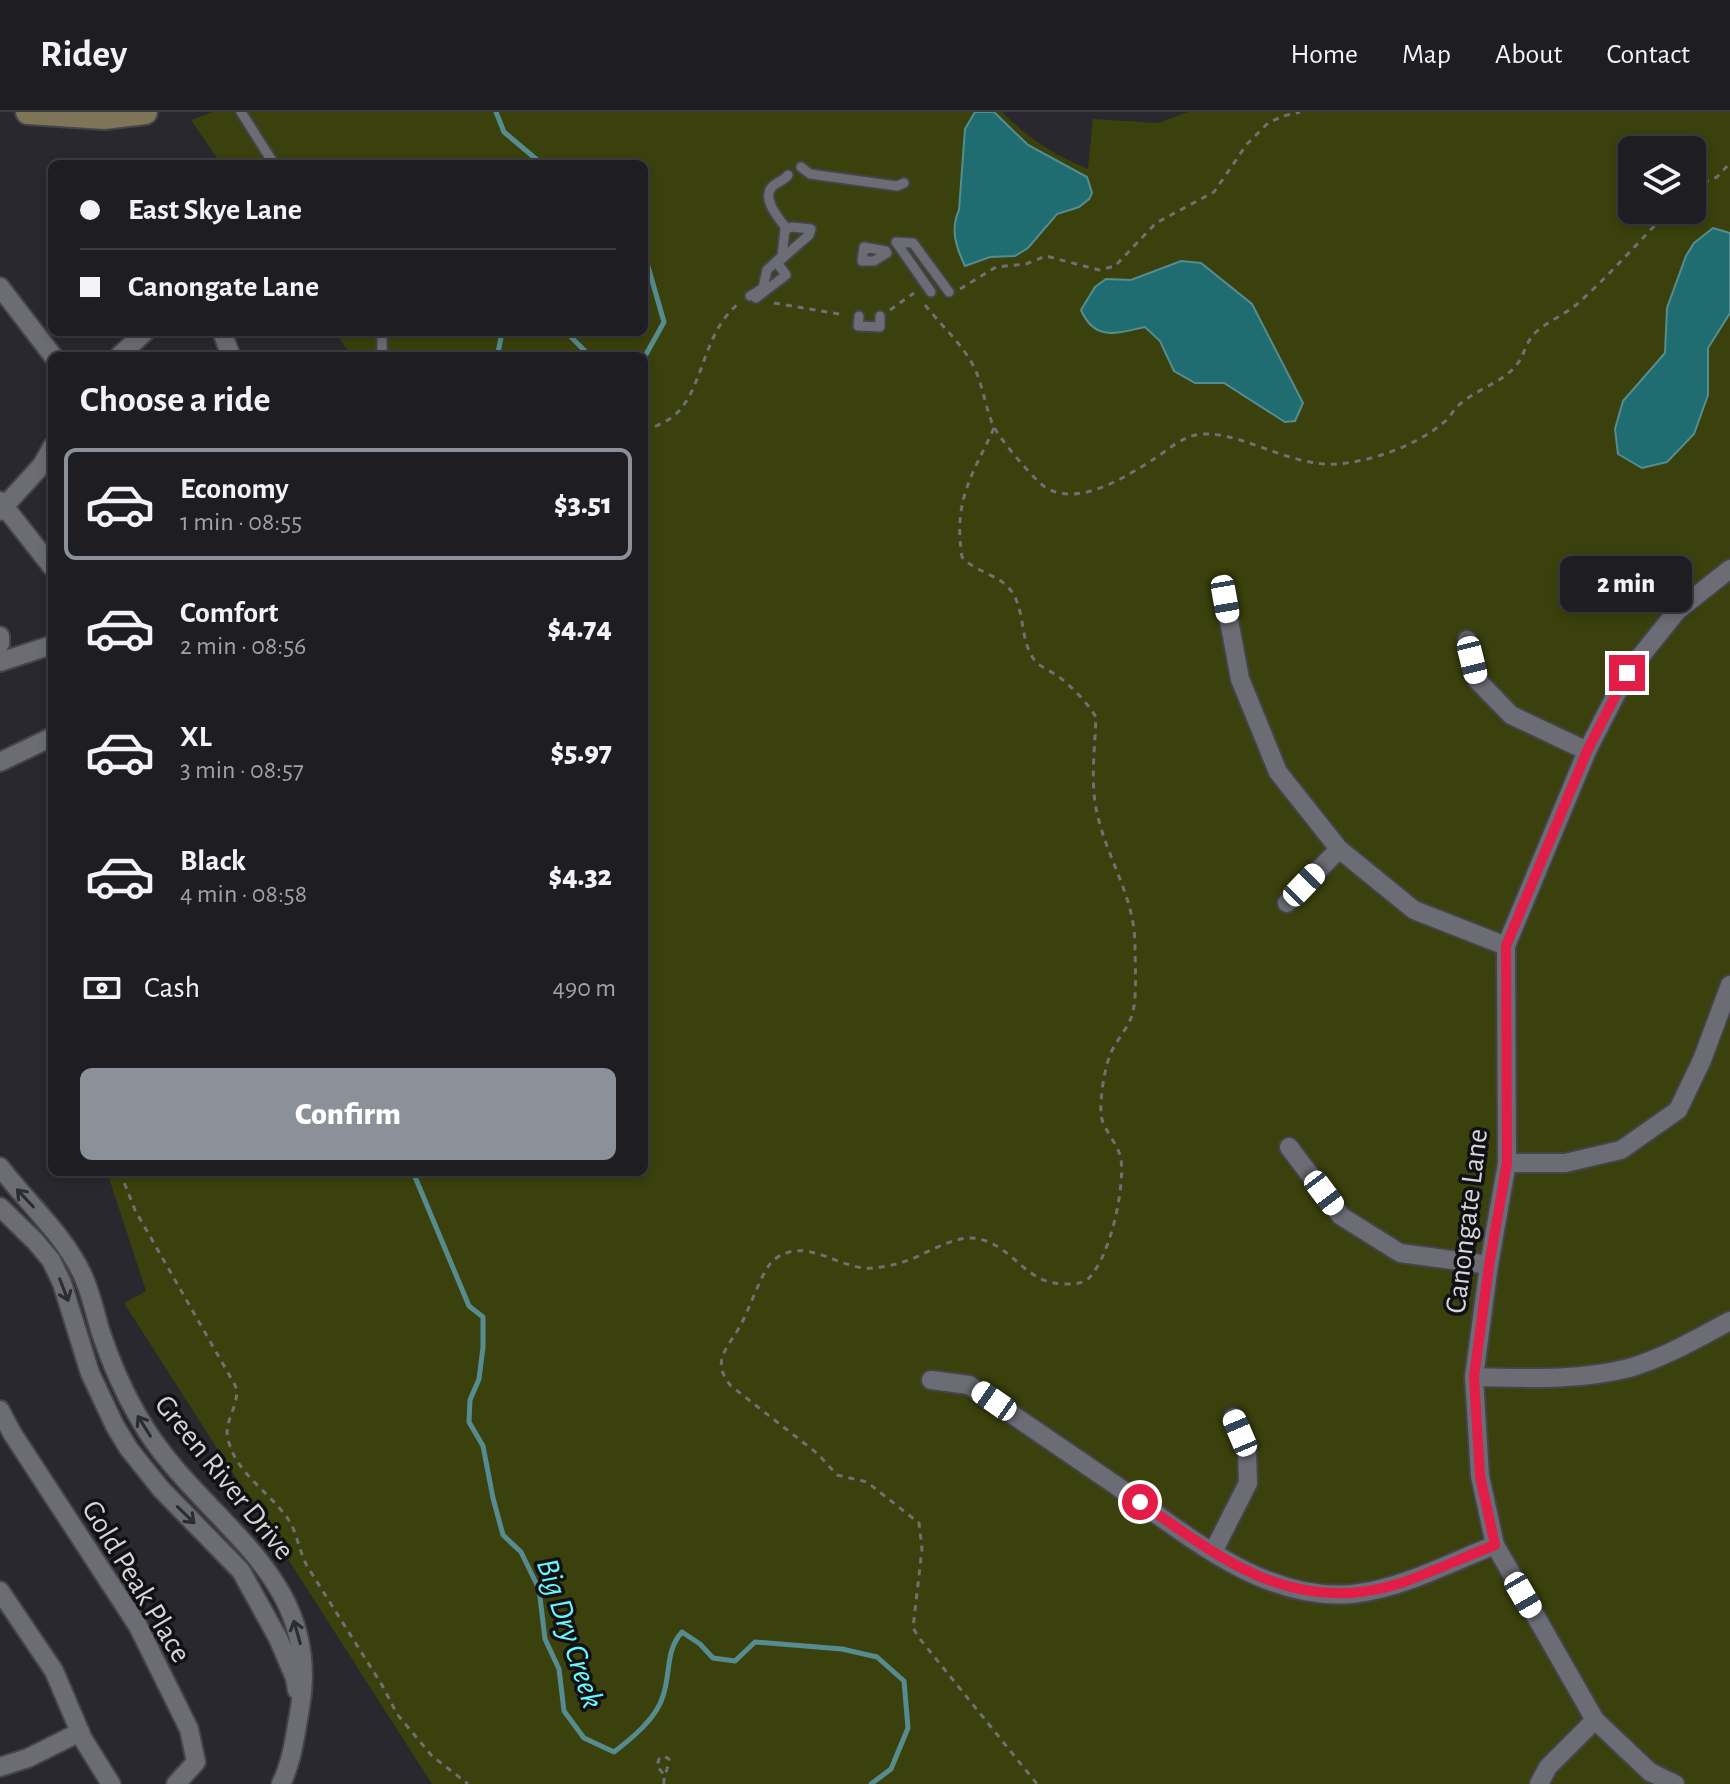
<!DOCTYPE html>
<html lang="en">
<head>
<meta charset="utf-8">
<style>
  :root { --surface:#1e1e22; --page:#2b2b2f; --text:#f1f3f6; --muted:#a1a2a5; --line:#3c3c40; --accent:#8c9099 }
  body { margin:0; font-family:"Alegreya Sans",sans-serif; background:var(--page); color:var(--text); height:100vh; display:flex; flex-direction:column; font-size:30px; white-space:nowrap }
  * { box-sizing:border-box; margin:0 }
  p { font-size:26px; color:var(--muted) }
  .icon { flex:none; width:44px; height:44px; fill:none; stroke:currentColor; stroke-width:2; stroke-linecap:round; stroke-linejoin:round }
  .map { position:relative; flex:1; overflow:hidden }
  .panel { position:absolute; left:48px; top:240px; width:600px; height:824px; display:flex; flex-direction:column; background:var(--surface); border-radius:12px; box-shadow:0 4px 12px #0003,0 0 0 2px var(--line) }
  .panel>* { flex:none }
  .hud { position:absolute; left:48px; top:48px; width:600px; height:176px; border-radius:12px; box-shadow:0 4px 12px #0003,0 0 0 2px var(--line); display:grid; align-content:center; height:176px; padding:0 32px; background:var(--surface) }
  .controls { position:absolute; left:1618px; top:24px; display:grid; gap:16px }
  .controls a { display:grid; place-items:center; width:88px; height:88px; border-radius:12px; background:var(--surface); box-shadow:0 4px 12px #0003,0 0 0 2px var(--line); font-size:40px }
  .end { position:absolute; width:36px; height:36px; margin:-18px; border:10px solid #e11d48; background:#fff; box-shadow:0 0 0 4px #fff }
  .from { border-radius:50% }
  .bubble { position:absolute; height:56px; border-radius:12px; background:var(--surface); box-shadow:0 4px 12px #0003,0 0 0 2px var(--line); font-size:26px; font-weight:800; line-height:56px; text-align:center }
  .car { position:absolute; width:24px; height:48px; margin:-24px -12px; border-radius:10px; box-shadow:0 0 6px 2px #0007; background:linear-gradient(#fff 24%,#345 0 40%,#fff 0 76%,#345 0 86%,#fff 0) }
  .hud b { display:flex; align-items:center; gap:28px; height:76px; font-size:30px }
  .hud b+b { border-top:2px solid var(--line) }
  .hud i { width:20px; height:20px; background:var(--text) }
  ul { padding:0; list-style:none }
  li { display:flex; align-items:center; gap:24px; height:112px; margin:0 16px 12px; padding:0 16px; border:4px solid transparent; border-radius:12px }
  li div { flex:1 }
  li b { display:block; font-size:30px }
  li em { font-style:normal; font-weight:800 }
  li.current { border-color:var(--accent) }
  li>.icon { width:72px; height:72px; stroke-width:1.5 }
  h2 { padding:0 32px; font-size:36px; line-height:96px }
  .pay { display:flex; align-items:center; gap:20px; height:88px; padding:0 32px; font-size:30px }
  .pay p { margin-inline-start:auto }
  .button { display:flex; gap:16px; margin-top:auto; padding:16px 32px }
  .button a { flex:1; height:92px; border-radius:12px; background:var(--accent); color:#fff; font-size:32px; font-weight:800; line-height:92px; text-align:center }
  header { display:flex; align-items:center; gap:48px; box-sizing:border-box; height:112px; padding:0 40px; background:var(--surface); border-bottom:2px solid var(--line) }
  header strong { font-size:38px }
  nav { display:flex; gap:44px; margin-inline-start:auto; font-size:28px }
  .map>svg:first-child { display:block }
</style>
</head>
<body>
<header>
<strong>Ridey</strong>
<nav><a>Home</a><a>Map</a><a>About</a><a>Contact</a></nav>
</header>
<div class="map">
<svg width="1730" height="1672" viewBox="0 0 1730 1672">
  <rect width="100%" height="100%" fill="#28282e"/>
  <path fill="#3a410c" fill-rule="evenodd" d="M213,0h789c29,28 49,41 86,57l5,-50 65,4 30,-11h542v1672h-1298l-308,-481 22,-12 -39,-119h537v-816h-293l-16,-24h309v-168h-423l-30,-44zM1632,38h60v60h-60z"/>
  <g fill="#1f6d71" stroke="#568c90" stroke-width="2">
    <path d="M975,0h19l34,33 59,32 5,16 -3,6 -10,8 -22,7 -29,34 -13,8 -25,1 -25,9c-9,-19 -15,-37 -6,-56l6,-81z"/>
    <path d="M1713,116l17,5v80l-22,35v47l-14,39 -27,28 -25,6 -24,-14 -3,-25 8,-28 42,-48 2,-45 19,-52 8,-13z"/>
    <path d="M1181,149l20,2 51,41 51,99 -8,18 -10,1 -61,-39h-29l-21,-12 -14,-30 -15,-14c-28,6 -50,15 -64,-17l14,-23 11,-8 25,1z"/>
  </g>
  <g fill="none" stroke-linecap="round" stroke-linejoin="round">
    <g stroke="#568c90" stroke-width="5">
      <path d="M496,0l8,20 38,32"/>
      <path d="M644,147l3,4 17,59 -20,36"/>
      <path d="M566,220l24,24"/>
      <path d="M494,244l4,-3 4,-21"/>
      <path d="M413,1060l56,134 14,11v30l-4,32 -9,21 -1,22 14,24 10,52 10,37 18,17 18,37 6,50 14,30 5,42 20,27 30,14c17,-13 43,-34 49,-56 8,-23 2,-45 19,-64l18,12 13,14 22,3 20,-19 87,7 35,8 27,24 4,47 -17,41 -20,15"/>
    </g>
    <g stroke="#444449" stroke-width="13">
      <g id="lane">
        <path d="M241,0l33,52"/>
        <path d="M801,55l9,7 87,12 7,-3"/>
        <path d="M787,117c-7,-9 -26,-30 -15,-42 4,-5 12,-6 16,-12"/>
        <path d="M886,139l-22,-4 -2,14h12l13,-8"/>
        <path d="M931,180l-35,-50 17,1 36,49"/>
        <path d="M750,184l13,-8 4,-18 15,-14 3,-27 7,-2 19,2 -2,6 -32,28 9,12 -30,23"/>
        <path d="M859,204l-1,10 22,1v-11"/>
        <path d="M382,220v24"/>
      </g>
    </g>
    <g stroke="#444449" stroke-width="22">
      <g id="street">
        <path d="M0,175l53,69"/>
        <path d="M222,220l9,24"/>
        <path d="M119,244l26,-24"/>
        <path d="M0,389l52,66"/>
        <path d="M0,399l42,-46 10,-18"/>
        <path d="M1225,487l15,80 38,93 61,77 75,61 92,36"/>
        <path d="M0,524v8"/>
        <path d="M1467,528l10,40 34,35 76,36"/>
        <path d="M0,550l52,-17"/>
        <path d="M0,650l52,-25"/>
        <path d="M1287,791l52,-54"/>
        <path d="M1289,1035l52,69 59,37 89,12"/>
        <path d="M1507,1051h58l56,-13 57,-40 24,-50 28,-75"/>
        <path d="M0,1055c28,37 65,68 84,111 7,17 11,34 16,52 10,30 23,61 39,88 58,103 185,152 161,290 -5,27 -7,51 -19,76"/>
        <path d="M0,1095l35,34 16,19 11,23 28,90 25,53 14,23 32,40 80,82 37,67 17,40 2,12"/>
        <path d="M1474,1265c51,1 104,4 155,-9 35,-10 69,-30 101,-47"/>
        <path d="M931,1268l38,5c49,33 97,66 145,99 70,48 148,118 238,110 49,-5 97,-31 143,-49"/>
        <path d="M0,1298l12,23 126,193 51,103 7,33 -20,22"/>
        <path d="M1213,1440l35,-69 -1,-33 -14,-33"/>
        <path d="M0,1479l54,80 29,68 28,45"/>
        <path d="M0,1655l28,-9 52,-26"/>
        <path d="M1539,1672l9,-17 47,-47"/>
        <path d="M1675,1672l-25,-12 -55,-52 -100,-175 -15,-69 -6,-99 15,-112 18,-102 -1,-217 81,-195 40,-78 50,-62 53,-42"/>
      </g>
    </g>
    <g stroke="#444449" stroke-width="28">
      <path id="secondary" d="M28,0l76,5 41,-5"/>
    </g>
    <g stroke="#6f6f74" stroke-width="3" stroke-dasharray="6 6" stroke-linecap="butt">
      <path d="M1692,75l25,-10 13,-14"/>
      <path d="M960,177l36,-22 30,-3 20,-8 53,14 16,-4 41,-43 58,-31 33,-48 21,-21 15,-7 17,-4"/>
      <path d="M774,191l71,12"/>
      <path d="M925,193c16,20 38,40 49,62 9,18 11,40 19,58 5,12 43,58 55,64 33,17 79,-13 106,-30 14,-9 26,-21 42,-24 39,-8 94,33 141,29 36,-3 78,-18 106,-41 7,-5 10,-13 16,-18 16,-15 40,-21 55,-37 10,-10 11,-26 22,-36 12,-11 28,-17 40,-27 33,-29 63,-64 94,-95"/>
      <path d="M890,198l24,-17"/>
      <path d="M994,316c-22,48 -41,72 -32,129 14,16 38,17 50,35 13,19 8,47 21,66 6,9 16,12 25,18 14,11 28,25 38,41 -1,31 -6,65 1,96 10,46 38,84 38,133 0,21 2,46 -2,66 -4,16 -17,28 -23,43 -6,16 -10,43 -9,60 2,15 17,28 20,44 4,29 -11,99 -33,120 -6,5 -14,5 -23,5 -39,0 -49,-34 -82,-44 -26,-9 -56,15 -80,22 -9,3 -20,5 -30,6 -33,3 -66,-33 -98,-9 -13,9 -26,53 -36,69 -13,22 -28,34 -8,58l87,68 19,21 30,7 52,41 3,26 -9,79 7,11 117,145"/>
      <path d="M644,319c11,-5 24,-9 33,-18 27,-27 26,-80 61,-109"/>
      <path d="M120,1060l15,38 100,175c7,19 -12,34 -7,54 8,35 41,52 60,80 9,13 11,32 19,47l75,119 15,29 35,42 36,28"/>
      <path d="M664,1672c-1,-9 5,-16 5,-25l-5,-3 -5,3 -2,7 8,10"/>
    </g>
    <use href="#lane" stroke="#6c6d74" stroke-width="9"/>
    <use href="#street" stroke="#6c6d74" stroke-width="18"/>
    <use href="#secondary" stroke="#7e7457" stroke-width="24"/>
  </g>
  <defs><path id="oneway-shaft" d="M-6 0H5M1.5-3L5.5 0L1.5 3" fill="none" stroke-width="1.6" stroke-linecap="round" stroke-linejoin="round" transform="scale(2)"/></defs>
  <g stroke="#2c2d31">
    <use href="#oneway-shaft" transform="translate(25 1086) rotate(-133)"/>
    <use href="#oneway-shaft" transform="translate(64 1178) rotate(69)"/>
    <use href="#oneway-shaft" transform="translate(144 1314) rotate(-122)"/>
    <use href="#oneway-shaft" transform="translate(186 1403) rotate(44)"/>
    <use href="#oneway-shaft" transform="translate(297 1520) rotate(-106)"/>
  </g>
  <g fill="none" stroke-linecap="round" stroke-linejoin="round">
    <path stroke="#e11d48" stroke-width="10" d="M1140,1390c83,58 156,117 264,80 30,-11 61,-25 91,-37l-15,-69 -6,-99 15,-112 18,-102 -1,-217 81,-195 40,-78"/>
  </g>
  <g text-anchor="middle" stroke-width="7" stroke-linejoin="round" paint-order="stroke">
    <g font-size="30" fill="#d5d5d9" stroke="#111114">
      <text transform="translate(1466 1109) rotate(-83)" y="10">Canongate Lane</text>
      <text transform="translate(225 1365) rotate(51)" y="10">Green River Drive</text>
      <text transform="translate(137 1469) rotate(59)" y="10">Gold Peak Place</text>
    </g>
    <g font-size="32" font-style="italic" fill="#69f7fe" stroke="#111114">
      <text transform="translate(571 1521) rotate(72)" y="11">Big Dry Creek</text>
    </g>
  </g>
</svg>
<div class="controls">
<a><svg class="icon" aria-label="layers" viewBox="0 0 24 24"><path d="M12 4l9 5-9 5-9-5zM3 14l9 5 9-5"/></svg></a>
</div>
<i class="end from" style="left:1140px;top:1390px"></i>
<i class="end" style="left:1627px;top:561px"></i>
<div class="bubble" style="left:1560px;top:444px;width:132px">2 min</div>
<i class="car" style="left:1225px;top:487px;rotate:170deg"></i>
<i class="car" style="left:1472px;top:548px;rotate:166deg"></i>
<i class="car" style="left:1304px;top:773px;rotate:44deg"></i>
<i class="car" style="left:1324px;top:1081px;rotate:143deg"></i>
<i class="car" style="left:994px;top:1289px;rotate:305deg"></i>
<i class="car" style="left:1240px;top:1321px;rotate:337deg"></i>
<i class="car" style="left:1523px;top:1483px;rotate:150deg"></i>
<div class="hud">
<b><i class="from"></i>East Skye Lane</b>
<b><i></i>Canongate Lane</b>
</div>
<section class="panel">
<h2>Choose a ride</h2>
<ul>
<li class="current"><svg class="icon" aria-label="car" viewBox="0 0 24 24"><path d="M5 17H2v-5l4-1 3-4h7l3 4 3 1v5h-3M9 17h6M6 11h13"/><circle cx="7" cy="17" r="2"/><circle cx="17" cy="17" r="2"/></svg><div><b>Economy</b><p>1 min · 08:55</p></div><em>$3.51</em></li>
<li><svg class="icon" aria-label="car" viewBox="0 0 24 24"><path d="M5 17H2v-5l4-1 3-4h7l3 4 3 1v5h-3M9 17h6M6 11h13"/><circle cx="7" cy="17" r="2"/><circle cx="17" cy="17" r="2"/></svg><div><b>Comfort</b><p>2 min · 08:56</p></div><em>$4.74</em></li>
<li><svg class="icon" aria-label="car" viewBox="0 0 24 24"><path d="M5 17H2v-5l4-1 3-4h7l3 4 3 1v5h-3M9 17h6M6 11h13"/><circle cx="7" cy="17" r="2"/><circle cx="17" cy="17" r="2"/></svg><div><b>XL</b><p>3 min · 08:57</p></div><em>$5.97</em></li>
<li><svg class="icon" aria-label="car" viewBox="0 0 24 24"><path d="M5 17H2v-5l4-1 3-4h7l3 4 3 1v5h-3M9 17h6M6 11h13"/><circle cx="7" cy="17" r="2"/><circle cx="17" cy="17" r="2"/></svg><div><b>Black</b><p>4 min · 08:58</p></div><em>$4.32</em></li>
</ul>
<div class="pay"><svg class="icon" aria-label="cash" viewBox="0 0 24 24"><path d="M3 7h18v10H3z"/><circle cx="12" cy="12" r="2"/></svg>Cash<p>490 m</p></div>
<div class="button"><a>Confirm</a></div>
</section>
</div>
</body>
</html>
